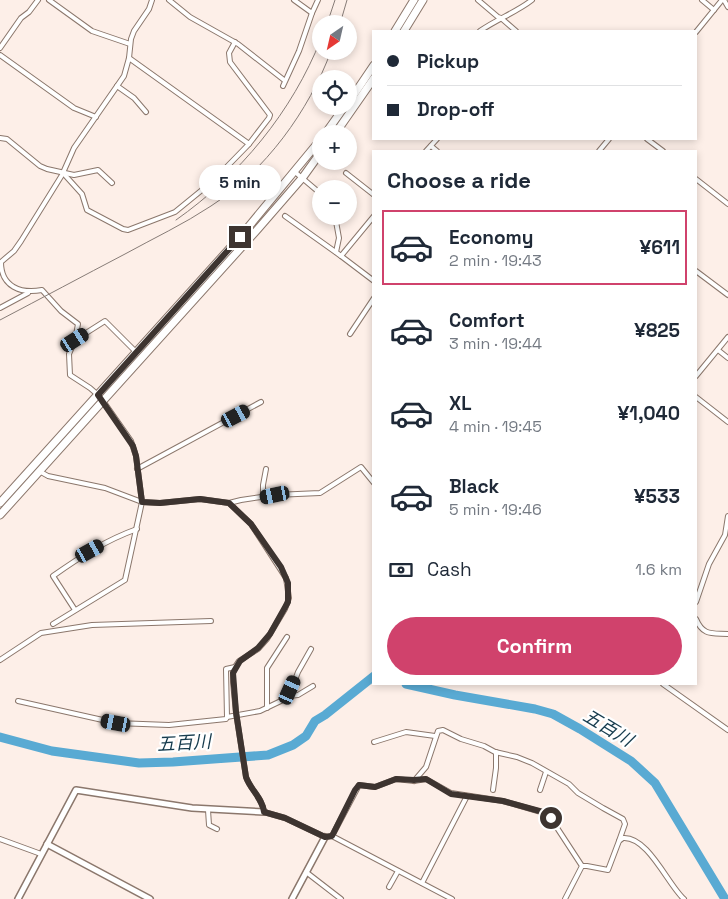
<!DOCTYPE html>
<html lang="en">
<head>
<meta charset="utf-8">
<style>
  :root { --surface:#fff; --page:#f6f6f7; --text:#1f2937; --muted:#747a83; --line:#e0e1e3; --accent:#d0426c }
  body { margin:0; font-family:"Space Grotesk","Noto Sans JP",sans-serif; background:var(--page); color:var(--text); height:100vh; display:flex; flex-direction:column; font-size:19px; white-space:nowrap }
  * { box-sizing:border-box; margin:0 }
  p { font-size:16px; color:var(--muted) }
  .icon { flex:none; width:28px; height:28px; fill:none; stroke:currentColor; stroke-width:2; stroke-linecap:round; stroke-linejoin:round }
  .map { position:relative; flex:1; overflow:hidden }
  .drawer { position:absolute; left:372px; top:150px; width:325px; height:535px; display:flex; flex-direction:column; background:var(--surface); border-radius:0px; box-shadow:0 2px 8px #0003 }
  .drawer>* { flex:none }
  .top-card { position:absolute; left:372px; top:30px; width:325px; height:110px; border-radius:0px; box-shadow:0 2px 8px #0003; display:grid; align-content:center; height:110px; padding:0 15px; background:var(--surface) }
  .needle { width:32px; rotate:214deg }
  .tools { position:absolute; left:312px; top:15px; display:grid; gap:10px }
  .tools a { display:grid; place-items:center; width:45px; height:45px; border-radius:50%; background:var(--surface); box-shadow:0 2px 8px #0003; font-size:25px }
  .end { position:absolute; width:22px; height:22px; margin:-11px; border:6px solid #3d3430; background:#fff; box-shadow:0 0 0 2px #fff }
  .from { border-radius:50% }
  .bubble { position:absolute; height:35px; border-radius:18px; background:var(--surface); box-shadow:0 2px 8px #0003; font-size:16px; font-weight:700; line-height:35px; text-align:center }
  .car { position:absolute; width:15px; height:30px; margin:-15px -8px; border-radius:6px; box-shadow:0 0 4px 1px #0007; background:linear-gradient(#222 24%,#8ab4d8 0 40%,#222 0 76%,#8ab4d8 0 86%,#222 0) }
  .top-card b { display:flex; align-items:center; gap:18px; height:48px; font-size:19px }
  .top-card b+b { border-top:1px solid var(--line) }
  .top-card i { width:12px; height:12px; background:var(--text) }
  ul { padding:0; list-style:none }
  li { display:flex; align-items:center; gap:15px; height:75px; margin:0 10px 8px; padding:0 5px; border:2px solid transparent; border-radius:0px }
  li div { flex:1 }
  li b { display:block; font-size:19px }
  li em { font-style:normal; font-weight:700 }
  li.on { border-color:var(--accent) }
  li>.icon { width:45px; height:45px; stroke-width:1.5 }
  h2 { padding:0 15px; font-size:22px; line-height:60px }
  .pay { display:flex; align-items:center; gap:12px; height:55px; padding:0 15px; font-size:19px }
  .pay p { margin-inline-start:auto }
  .cta { display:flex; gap:10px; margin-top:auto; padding:10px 15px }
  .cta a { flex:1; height:58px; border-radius:30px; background:var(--accent); color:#fff; font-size:20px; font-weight:700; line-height:58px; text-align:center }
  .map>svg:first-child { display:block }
</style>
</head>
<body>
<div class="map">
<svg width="728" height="899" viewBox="0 0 728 899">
  <rect width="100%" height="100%" fill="#fdefe8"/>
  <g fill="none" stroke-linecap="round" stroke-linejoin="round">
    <g stroke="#59aad3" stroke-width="9">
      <path d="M406,684l49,11 80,14 18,5 27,15 51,32 24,22 70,116"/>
      <path d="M0,737l52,14 87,12 34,-1 95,-7 25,-10 13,-9 9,-15 10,-6 49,-39"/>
    </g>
    <g stroke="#8b776c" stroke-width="6">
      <g id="street">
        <path d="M49,0l43,31 38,13"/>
        <path d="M169,0l21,17 48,27 46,36"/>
        <path d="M294,0l18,13 6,-13"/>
        <path d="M478,0l20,17 3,1 15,13"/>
        <path d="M702,0l12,10"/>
        <path d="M724,0l4,7"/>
        <path d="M480,31c17,-12 37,-19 52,-31"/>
        <path d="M696,32l26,-32"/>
        <path d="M0,48l21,-30 8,-6 9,-12"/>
        <path d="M0,55l74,53 22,9"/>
        <path d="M129,58l120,86 20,-26 1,-3 -40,-53 -1,-9 6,-11"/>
        <path d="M117,86l17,12 12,14"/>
        <path d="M283,86l16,-35 13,-38"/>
        <path d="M0,138l7,1 33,27 7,3 27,6 24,-5 14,13"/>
        <path d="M647,139l16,12"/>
        <path d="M431,146l6,5"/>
        <path d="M426,151l11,-12"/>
        <path d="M599,151l10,-12"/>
        <path d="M295,172l26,22"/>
        <path d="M63,173l19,21 5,16 36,19 5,1 47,-18 38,-31 36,-37"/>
        <path d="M346,173l28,22"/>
        <path d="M696,179l32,25"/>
        <path d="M285,216l56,40 33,25"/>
        <path d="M335,216l4,22 -3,14"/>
        <path d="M341,256l33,-40"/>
        <path d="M696,271l32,24"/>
        <path d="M0,308l28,-15"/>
        <path d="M350,334l24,-36"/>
        <path d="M75,340l30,-19 31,31"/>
        <path d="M718,350l10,8"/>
        <path d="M696,376l32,-39"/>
        <path d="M98,395l-8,-7 -20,-13 -1,-21 6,-14 3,-16 -17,-13 -19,-21c-21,4 -41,-3 -41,-28l13,-11 7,-10 41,-66 12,-27 50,-72 5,-18 2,-19 3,-8 15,-22 3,-9"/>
        <path d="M696,397l32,25"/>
        <path d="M137,469l124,-67"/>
        <path d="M39,471l9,5 57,12 37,14 18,1 40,-4 29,4 22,21 35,54 3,20 -4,11 -18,30 -9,10 -19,12 -4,6 -2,6v9l3,31"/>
        <path d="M263,497v-12l3,-16"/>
        <path d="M229,503l12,-3 34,-5 45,-2 41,-26 13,16"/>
        <path d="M696,602l13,-38 16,-29 3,-19"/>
        <path d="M75,610l-22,-34c27,-19 53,-36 84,-47"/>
        <path d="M696,619c7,17 16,14 32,15"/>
        <path d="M53,624l72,-44 17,-78 -6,-46 -5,-15 -28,-40"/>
        <path d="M0,660l41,-27 51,-8 119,-4"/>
        <path d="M663,684l65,46"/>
        <path d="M289,696l9,-1 15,-9"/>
        <path d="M18,701l98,22 53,2 57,-6 1,-2 -1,-48 9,-2"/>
        <path d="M267,708v-40l20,-31"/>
        <path d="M227,717l33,-6 25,-12 4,-3 9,-24 13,-23"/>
        <path d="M374,742l32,-10 29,4"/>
        <path d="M246,777c4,12 17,22 18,35l21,6 40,19 7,-1 120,63"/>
        <path d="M414,781l12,-14 12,-36 5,-1 18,9 23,7 11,6 22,5 15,6 37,21 9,9 25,15 20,11 2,5 -6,17"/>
        <path d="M493,790l3,-22v-16"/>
        <path d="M540,790l6,-18"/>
        <path d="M208,810l1,15 8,4"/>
        <path d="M332,836l27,-51 16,2 21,-8 18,2 12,-2 25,14 52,8 45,13 34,52 -17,33"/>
        <path d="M0,839l41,15"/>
        <path d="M582,866h5l21,4 11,-29 4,-3c25,-2 45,47 61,61"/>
        <path d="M306,872l35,27"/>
        <path d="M422,883l45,-87"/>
        <path d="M389,887l9,-16"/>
      </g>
    </g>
    <g stroke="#8b776c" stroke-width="8">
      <g id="secondary">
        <path d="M47,844l103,55"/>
        <path d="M18,899l58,-109 116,18 72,4"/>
        <path d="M292,899l33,-62"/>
      </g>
    </g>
    <g stroke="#8b776c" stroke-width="9">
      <g id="highway">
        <path d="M395,31l19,-31"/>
        <path d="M404,31l19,-31"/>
        <path d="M349,102l25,-37"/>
        <path d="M325,134l20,-28"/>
        <path d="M335,134l39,-56"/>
        <path d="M0,503l240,-266 81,-98"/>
        <path d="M0,515l257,-285 46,-53 18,-25"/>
      </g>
    </g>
    <use href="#street" stroke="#fff" stroke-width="4"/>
    <use href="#secondary" stroke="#fff" stroke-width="5"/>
    <use href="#highway" stroke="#fff" stroke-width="7"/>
    <g stroke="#877c77" stroke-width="1">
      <path d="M327,24l8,-24"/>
      <path d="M340,24l7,-24"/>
      <path d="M176,220c64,-45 116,-108 145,-181"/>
      <path d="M0,320c42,-22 83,-44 125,-66 29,-16 59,-30 86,-48 54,-35 98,-95 120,-155"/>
    </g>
    <g stroke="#8b776c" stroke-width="6" stroke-linecap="butt">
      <path id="street-bridge" d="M236,713l10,64"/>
    </g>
    <use href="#street-bridge" stroke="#fff" stroke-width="4"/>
  </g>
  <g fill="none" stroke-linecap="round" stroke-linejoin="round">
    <path stroke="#3d3430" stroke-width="6" d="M240,237l-142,158 35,51 3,10 6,46 18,1 40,-4 29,4 22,21 30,43 7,16v19l-18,32 -12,14 -18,13 -7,12 3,39 10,65c4,12 17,22 18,35l21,6 40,19 7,-1 23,-46 4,-5 16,2 21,-8 18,1 12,-1 25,15 52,7 40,11 8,6"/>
  </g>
  <g text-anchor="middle" stroke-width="4.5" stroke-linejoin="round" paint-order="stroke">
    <g font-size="18" font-style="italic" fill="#163b4d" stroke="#fff">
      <text transform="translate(608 728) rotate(31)" y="6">五百川</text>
      <text transform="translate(184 743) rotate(-3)" y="6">五百川</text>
    </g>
  </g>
</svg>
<div class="tools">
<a><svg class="needle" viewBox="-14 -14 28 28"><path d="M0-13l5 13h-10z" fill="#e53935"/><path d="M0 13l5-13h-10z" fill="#747a83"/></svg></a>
<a><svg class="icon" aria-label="locate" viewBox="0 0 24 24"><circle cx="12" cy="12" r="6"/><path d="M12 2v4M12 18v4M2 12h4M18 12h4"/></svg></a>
<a>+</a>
<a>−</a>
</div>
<i class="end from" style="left:551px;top:818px"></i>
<i class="end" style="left:240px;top:237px"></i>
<div class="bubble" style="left:199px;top:165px;width:82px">5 min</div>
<i class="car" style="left:75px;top:340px;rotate:58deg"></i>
<i class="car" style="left:236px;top:416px;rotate:62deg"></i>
<i class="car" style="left:275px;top:495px;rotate:258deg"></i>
<i class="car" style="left:90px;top:551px;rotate:61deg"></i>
<i class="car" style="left:290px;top:690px;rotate:24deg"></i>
<i class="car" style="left:116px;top:723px;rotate:281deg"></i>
<div class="top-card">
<b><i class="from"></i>Pickup</b>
<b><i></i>Drop-off</b>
</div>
<section class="drawer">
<h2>Choose a ride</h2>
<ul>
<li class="on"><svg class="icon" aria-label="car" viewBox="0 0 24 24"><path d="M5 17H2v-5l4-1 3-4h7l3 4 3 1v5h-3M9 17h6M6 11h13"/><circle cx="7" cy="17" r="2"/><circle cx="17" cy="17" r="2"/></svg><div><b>Economy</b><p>2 min · 19:43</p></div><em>¥611</em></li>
<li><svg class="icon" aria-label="car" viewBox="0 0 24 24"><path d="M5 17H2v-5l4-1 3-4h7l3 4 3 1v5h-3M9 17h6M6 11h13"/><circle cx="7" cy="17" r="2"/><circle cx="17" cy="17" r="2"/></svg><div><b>Comfort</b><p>3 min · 19:44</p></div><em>¥825</em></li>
<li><svg class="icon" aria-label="car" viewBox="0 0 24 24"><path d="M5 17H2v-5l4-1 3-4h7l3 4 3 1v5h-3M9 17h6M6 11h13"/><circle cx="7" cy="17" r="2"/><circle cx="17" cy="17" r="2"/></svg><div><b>XL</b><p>4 min · 19:45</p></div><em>¥1,040</em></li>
<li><svg class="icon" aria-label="car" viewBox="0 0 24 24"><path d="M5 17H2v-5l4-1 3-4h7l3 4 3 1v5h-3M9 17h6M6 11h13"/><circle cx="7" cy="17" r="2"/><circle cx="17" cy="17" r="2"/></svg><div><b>Black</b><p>5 min · 19:46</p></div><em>¥533</em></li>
</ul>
<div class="pay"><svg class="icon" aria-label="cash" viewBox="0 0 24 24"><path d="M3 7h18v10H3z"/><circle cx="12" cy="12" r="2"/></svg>Cash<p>1.6 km</p></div>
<div class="cta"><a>Confirm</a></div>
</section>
</div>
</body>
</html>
